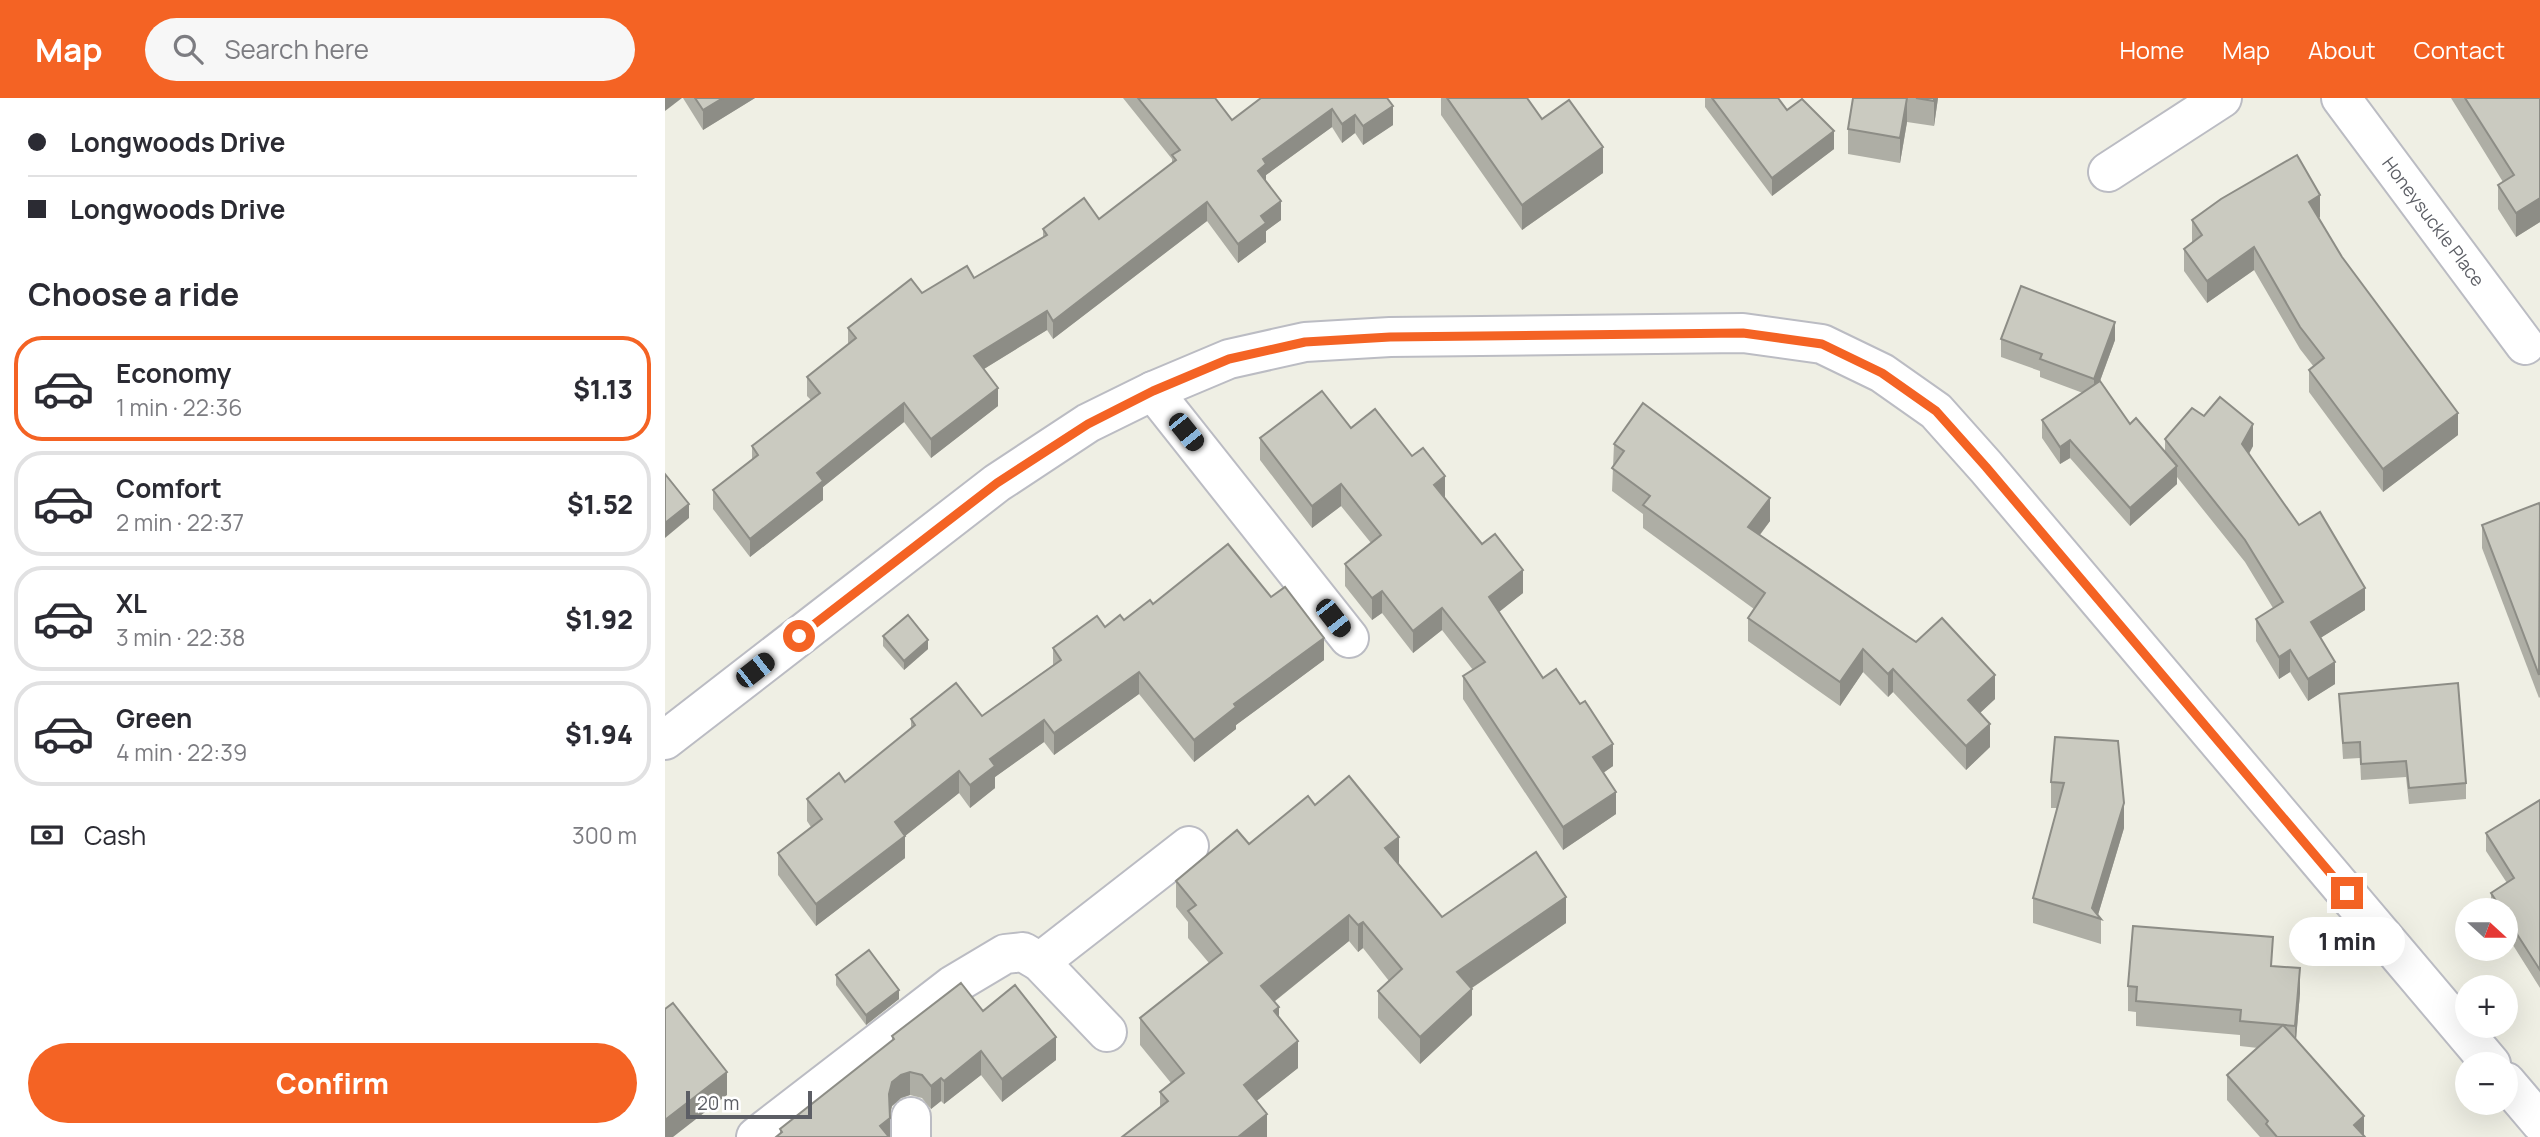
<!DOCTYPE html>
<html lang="en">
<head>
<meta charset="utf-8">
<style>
  :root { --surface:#fff; --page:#f7f7f7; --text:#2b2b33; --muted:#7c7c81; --line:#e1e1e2; --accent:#f46324 }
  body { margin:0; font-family:Manrope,sans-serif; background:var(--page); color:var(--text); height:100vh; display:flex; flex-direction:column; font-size:26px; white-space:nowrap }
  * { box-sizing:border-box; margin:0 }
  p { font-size:23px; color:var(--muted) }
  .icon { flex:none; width:38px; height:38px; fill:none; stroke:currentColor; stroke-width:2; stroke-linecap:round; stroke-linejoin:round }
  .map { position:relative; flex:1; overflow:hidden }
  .sheet { display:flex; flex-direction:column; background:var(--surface); width:665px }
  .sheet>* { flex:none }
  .banner { display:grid; align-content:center; height:154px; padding:0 28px; background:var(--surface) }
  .needle { width:46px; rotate:111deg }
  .controls { position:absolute; left:1790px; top:800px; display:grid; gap:14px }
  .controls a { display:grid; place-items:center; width:63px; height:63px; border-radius:50%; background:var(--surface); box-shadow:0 7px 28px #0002; font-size:35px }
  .scale { position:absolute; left:21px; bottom:18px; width:126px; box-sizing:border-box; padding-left:7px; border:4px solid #5c5e65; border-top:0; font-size:19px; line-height:24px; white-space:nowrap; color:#5c5e65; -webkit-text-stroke:5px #fff; paint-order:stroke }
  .end { position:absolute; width:32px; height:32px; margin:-16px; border:9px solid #f46324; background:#fff; box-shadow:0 0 0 4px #fff }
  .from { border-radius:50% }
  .bubble { position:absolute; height:49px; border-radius:24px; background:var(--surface); box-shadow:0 7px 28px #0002; font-size:23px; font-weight:800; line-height:49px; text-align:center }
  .car { position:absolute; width:21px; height:42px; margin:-21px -10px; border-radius:9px; box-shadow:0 0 5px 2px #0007; background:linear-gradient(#222 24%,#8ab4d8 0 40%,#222 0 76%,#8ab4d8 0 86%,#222 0) }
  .banner b { display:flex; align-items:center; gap:24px; height:66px; font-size:26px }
  .banner b+b { border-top:2px solid var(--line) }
  .banner i { width:18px; height:18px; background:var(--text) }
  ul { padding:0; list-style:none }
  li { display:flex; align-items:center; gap:21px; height:105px; margin:0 14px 10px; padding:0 14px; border:4px solid var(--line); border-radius:28px }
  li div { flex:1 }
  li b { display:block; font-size:26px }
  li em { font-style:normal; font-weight:800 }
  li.on { border-color:var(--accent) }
  li>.icon { width:63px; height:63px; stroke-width:1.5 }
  h2 { padding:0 28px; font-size:32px; line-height:84px }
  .pay { display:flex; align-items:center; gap:18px; height:77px; padding:0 28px; font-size:26px }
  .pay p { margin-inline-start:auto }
  .primary-button { display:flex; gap:14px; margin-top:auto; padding:14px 28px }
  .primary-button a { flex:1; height:80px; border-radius:42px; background:var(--accent); color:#fff; font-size:28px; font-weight:800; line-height:80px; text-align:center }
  header { display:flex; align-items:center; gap:42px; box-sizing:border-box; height:98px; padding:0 35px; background:var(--accent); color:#fff }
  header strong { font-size:33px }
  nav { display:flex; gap:38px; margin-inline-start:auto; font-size:24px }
  .search { width:490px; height:63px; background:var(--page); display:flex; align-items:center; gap:18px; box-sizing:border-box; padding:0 24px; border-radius:38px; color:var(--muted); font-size:26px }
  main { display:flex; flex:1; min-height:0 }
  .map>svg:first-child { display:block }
</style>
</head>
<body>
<header>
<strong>Map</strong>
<div class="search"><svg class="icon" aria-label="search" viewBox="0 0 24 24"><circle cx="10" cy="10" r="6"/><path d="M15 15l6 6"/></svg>Search here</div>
<nav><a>Home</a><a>Map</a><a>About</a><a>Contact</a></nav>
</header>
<main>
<section class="sheet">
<div class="banner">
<b><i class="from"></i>Longwoods Drive</b>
<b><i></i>Longwoods Drive</b>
</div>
<h2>Choose a ride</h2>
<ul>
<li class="on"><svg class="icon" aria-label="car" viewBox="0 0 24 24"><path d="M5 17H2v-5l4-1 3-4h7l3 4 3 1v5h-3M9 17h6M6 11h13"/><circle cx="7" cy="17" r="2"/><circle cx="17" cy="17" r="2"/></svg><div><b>Economy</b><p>1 min · 22:36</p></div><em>$1.13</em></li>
<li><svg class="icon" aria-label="car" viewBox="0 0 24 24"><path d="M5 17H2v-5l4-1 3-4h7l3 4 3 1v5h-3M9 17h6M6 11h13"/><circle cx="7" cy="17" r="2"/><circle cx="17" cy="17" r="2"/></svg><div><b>Comfort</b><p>2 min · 22:37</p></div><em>$1.52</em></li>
<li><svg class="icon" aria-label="car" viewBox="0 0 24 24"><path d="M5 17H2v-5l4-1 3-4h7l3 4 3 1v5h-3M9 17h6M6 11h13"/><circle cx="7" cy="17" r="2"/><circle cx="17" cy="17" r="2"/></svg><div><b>XL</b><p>3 min · 22:38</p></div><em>$1.92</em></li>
<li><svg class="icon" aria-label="car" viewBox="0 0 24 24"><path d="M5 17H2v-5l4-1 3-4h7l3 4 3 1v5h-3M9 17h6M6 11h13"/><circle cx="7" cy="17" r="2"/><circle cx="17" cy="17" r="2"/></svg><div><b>Green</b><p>4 min · 22:39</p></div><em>$1.94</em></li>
</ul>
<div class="pay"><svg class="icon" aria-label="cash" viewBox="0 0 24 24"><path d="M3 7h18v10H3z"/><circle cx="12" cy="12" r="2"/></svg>Cash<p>300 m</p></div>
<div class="primary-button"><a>Confirm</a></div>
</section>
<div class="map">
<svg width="1875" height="1039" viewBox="0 0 1875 1039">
  <rect width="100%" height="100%" fill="#efefe4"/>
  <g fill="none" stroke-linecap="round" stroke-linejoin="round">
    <g stroke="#bbbcc3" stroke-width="42">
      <g id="minor">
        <path d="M1676,0l184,247"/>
        <path d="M1443,74l114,-74"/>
        <path d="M488,293l196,247"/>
        <path d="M0,642l332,-257 91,-60 65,-32 76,-32 76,-17 85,-5 353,-4 79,11 60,29 54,38 50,56 505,597"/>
        <path d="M375,864l149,-116"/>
        <path d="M1841,984l34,40"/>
        <path d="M91,1039l197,-152 52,-31 18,-2 17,10 67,70"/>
        <path d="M246,1039v-20"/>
      </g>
    </g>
    <use href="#minor" stroke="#fff" stroke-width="38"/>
  </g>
  <g fill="#aeaea5">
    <path d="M18,0h72l-52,32z"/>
    <path d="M458,0h92l17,22 155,-22 6,27 -30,20 -8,-12 -13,10 -10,-16 -66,48v7l15,38 -15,11v11l-28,21 -31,-42 -154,118 -6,-9 -63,39 14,37 -67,52 -27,-36 -81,65v13l-73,57 -37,-48v-19l39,-30v-14l59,-46 -4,-4v-19l41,-32v-17l74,-35 52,-15 69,-41v-8l56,-10 73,-56v-4z"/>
    <path d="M776,0h86l15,21 61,54 -81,57 -81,-115z"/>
    <path d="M1040,0h73l9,12 47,39 -62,47 -67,-89z"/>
    <path d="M1188,0h85l-4,28 -27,-4 -7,41 -52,-9v-25z"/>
    <path d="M1786,0h89v124l-24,15 -18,-28v-24l5,-3z"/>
    <path d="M1655,119l-1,1 23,39 116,178 -75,57 -74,-100v-22l5,-3 -14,-18 -46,-79 -47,33 -23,-32v-22l8,-6v-23z"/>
    <path d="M1336,241l114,1 -15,41 30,43 35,28v-13l39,-23 49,30 -4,8 50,71 66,85 -45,28 15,46 -27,17 -18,-29 -11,7 -23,-38v-22l17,-11 -28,-46 -68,-85v7l-47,42 -60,-68 -10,6 -18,-26v-18l41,-27 -43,-16v-6l-39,-14z"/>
    <path d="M686,330l94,70 78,95 -25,19 45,66 70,88 -10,7 13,41 -53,36 -100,-151v-23l10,-6 -31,-40 -29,23 -31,-40 -10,7 -27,-34v-22l26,-21 -30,-37 -29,22 -52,-68v-22z"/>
    <path d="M949,346l156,77 -10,14 235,164 -15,14 10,34 -24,23 -73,-78 -5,5 -25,-25 -23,34 -92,-65v-23l6,-9 -111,-81v-14l-31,-23z"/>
    <path d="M1875,408v191l-1,1 -57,-150v-23z"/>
    <path d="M606,499l53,63 -88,65v4l-42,33 -55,-68 -85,61 -10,-13 -49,35v11l-25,20 -11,-15 -54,43v22l-89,68 -38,-51v-22l33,-26 -4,-6v-22l38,-17 66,-53v-10l71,-3 71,-51v-17l71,-28 29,-16z"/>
    <path d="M218,538l45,13 -24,21 -21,-24z"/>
    <path d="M1674,596l127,89v16l-57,5 -3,-27 -45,3 -1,-22 -17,1z"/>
    <path d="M1390,639l69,91 -26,87 3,4v25l-68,-21v-25l25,-90h-7v-26z"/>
    <path d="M1875,703v187l-34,-54v-24h-15v-17l16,-10 -21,-32v-18z"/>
    <path d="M650,707l84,58 -1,1 44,53 124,6 -94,65v27l-52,49 -42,-46v-27l11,-10 -26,-33 -5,4 -9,-11 -75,61 5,15 19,51 -42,33 11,36 -107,-30v-15l11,-9 -31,-38v-27l69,-55 -21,-25v-16l-12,-15v-26l73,-37z"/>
    <path d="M1608,868l27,27 -4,47 69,97h-105l-33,-37v-25l31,-27 -18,-2v-11l-104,-9v-14l-8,-1v-25z"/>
    <path d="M171,877l63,24 -33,26 -30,-40z"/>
    <path d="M318,913l73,49 -54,42 -21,-27 -37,29 -3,-3 -10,8 -9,-11 -12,-3 -9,3 -9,8 -2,8v23l-110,-3v-5l112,-88v-5z"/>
  </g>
  <g fill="#8d8d86">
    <path d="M0,0h17l-17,13z"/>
    <path d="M58,0h32l-52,32v-20z"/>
    <path d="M1242,0v24l-7,41v-25z"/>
    <path d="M1269,0h4l-4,28z"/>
    <path d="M728,8v19l-30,20v-19z"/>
    <path d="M667,11v18l-66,48v8l-8,-12 5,-12z"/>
    <path d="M690,17v18l-13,10v-19z"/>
    <path d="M1169,33v18l-62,47v-18z"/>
    <path d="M938,49v26l-81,57v-25z"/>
    <path d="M1655,97v22l-11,7v-22z"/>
    <path d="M1875,100v24l-24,15v-24z"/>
    <path d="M616,103v19l-15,11v11l-28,21v-19l23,-28z"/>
    <path d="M542,104v19l-154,118v-18z"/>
    <path d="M1589,149v23l-47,33v-22z"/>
    <path d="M382,213v19l-73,45v-19z"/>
    <path d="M1450,224v18l-21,57v-18z"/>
    <path d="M333,290v18l-67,52v-19z"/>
    <path d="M239,305v19l-81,65v13l-73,57v-18l67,-66z"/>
    <path d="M1793,315v22l-75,57v-23z"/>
    <path d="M1588,326v22l-11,20v-22z"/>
    <path d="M1405,342v18l-10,6v-17z"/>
    <path d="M1512,368v18l-47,42v-18z"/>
    <path d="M780,378v22l-11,-13z"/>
    <path d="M676,386v22l-29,22v-22z"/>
    <path d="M1105,400v23l-22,29v-23z"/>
    <path d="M24,406v14l-24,20v-15z"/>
    <path d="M858,472v23l-34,27v-23z"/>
    <path d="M1700,490v22l-54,34v-22z"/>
    <path d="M717,493v22l-10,7v-22z"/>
    <path d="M777,510v22l-29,23v-22z"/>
    <path d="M659,540v22l-88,65v4l-42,33v-22l40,-36z"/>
    <path d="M263,542v9l-24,21v-9z"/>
    <path d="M1198,551v23l-23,34v-24z"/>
    <path d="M1625,552v22l-11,7v-22z"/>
    <path d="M1670,564v22l-27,17v-22z"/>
    <path d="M1228,571v23l-5,5v-23z"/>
    <path d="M474,574v22l-85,61v-22z"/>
    <path d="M1330,577v24l-27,25v-24z"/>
    <path d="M379,622v22l-49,35v11l-25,20v-23l20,-26z"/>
    <path d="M1325,626v23l-24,23v-24z"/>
    <path d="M948,646v22l-20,14v-23z"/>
    <path d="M294,673v22l-54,43v22l-89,68v-22l79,-82z"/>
    <path d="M951,694v22l-53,36v-23z"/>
    <path d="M1459,705v25l-27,90 -5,-10z"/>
    <path d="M734,739v26l-14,11v-26z"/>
    <path d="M901,799v26l-109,75v-26z"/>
    <path d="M684,817v26l-88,71v-26z"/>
    <path d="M698,824v26l-5,4v-27z"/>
    <path d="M1635,870v25l-5,58v-25z"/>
    <path d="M807,891v26l-52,49v-27z"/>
    <path d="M234,892v9l-33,26v-10z"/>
    <path d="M614,909v27l-5,-23z"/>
    <path d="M391,939v23l-54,42v-23z"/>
    <path d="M633,943v27l-54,43v-26z"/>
    <path d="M316,953v24l-37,29v-23z"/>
    <path d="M62,974v23l-54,42h-8v-17z"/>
    <path d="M245,974v23l-9,3 -9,8 -3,11v-23l3,-12 9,-7z"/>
    <path d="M276,980v23l-10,8v-23z"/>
    <path d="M602,1016v23h-29z"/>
    <path d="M1699,1018v21l-10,-12z"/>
    <path d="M225,1020v19h-10v-11z"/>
  </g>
  <g fill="#cacac0" stroke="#8d8d86" stroke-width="2">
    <path d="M30,0h28l-20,12z"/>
    <path d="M473,0h77l17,22 29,-22h126l6,8 -30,20 -8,-11 -13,9 -10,-15 -69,50 3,5 -8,7 23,30 -20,15 5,7 -28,21 -31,-42 -154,119 -6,-10 -73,45 24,32 -67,51 -27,-36 -87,70 6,8 -73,58 -37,-49 45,-35 -6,-9 68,-53 -13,-16 49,-39 -8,-10 63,-49 11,14 45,-27 7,12 73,-43 -4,-6 41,-31 15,21 77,-59 -4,-5 8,-5z"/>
    <path d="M782,0h80l15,21 27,-19 34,47 -81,58z"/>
    <path d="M1047,0h66l9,12 15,-11 32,32 -62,47z"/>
    <path d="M1188,0h54l-7,40 -52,-9z"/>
    <path d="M1251,0h18v3z"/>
    <path d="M1800,0h75v100l-24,15 -18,-28 16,-10z"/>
    <path d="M1632,57l23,40 -11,7 33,55 116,156 -75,56 -74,-99 15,-12 -24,-31 -46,-80 -47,34 -23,-32 18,-14 -10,-15 29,-21z"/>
    <path d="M1356,188l94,36 -21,57 -54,-20 2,-5 -41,-15z"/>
    <path d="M1435,283l30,43 6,-6 41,48 -47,42 -60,-68 -10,7 -18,-27z"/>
    <path d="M657,293l29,37 24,-19 37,47 11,-8 22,28 -11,9 48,59 13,-10 28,36 -34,27 54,81 13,-9 24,35 5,-3 28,43 -20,13 23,35 -53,35 -100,-151 22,-14 -43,-54 -29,23 -31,-40 -10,7 -27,-34 36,-29 -40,-51 -29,22 -52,-68z"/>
    <path d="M1555,299l33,27 -11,20 57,81 21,-13 45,76 -54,34 24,40 -27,17 -18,-29 -11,7 -23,-38 27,-17 -38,-62 -80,-101 27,-31 12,8z"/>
    <path d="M978,305l127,95 -22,29 168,115 26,-24 53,57 -27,25 22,24 -24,22 -73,-77 -5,5 -25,-25 -23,33 -92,-64 17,-25 -122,-88 7,-9 -38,-28 12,-17 -10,-7z"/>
    <path d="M0,376l24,30 -24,19z"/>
    <path d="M1874,405l1,3 -1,169 -57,-150z"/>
    <path d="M563,446l43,53 14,-10 39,51 -90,66 2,3 -42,33 -55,-68 -85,61 -10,-13 -54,39 5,7 -25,19 -11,-14 -64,51 10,14 -89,68 -38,-51 44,-34 -15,-20 32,-26 6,9 70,-57 -4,-6 45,-36 26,33 79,-56 -8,-12 44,-32 8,11 15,-12 4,5 26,-20 3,4z"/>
    <path d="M243,517l20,25 -24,21 -21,-25z"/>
    <path d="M1793,585l8,100 -57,5 -3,-27 -45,3 -1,-22 -17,1 -4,-49z"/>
    <path d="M1390,639l63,4 6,62 -32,105 9,11 -68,-21 31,-115 -13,-1z"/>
    <path d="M684,678l50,61 -14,11 57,69 94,-65 30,45 -109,75 15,17 -52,48 -42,-46 24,-22 -39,-47 -5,3 -9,-10 -88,71 18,21 -5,4 24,30 -54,44 23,29 -29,23h-116l46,-36 -8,-9 24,-19 -44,-55 82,-65 -34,-42 8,-6 -20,-24 61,-51 12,14 59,-48 7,9z"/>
    <path d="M1875,702v170l-34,-53v-7h-4l-11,-17 23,-15 -28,-45z"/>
    <path d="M1468,828l140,11 -2,29 29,2 -5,58 -55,-5 1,-11 -105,-9 1,-14 -9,-1z"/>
    <path d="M204,852l30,40 -33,25 -30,-40z"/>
    <path d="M296,885l22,28 32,-26 41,52 -54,42 -21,-28 -37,30 -3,-3 -10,8 -9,-11 -12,-3 -9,3 -9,7 -3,12 1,24 -10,8 9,11h-113l6,-5 -2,-3 114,-90 -2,-3z"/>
    <path d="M8,905l54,69 -62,48v-111z"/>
    <path d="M1618,927l81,91 -10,9 11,12h-88l-11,-13 2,-3 -41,-46z"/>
  </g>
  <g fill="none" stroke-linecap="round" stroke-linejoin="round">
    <path stroke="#f46324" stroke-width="9" d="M134,538l198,-153 91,-59 65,-33 76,-32 76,-17 85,-5 353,-4 79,11 60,29 54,38 50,56 361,426"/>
  </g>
  <g text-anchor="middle" stroke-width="5" stroke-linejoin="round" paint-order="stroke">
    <g font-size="18" fill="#5c5e65" stroke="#fff">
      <text transform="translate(1768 124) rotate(53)" y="6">Honeysuckle Place</text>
    </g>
  </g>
</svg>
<div class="controls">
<a><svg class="needle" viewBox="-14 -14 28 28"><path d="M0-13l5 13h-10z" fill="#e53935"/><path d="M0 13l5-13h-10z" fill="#7c7c81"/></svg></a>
<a>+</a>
<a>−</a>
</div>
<div class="scale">20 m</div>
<i class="end from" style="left:134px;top:538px"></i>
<i class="end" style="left:1682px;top:795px"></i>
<div class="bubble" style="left:1624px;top:819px;width:116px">1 min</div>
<i class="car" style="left:521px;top:334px;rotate:141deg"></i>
<i class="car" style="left:668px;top:520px;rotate:142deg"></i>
<i class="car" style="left:90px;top:572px;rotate:52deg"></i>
</div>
</main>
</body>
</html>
